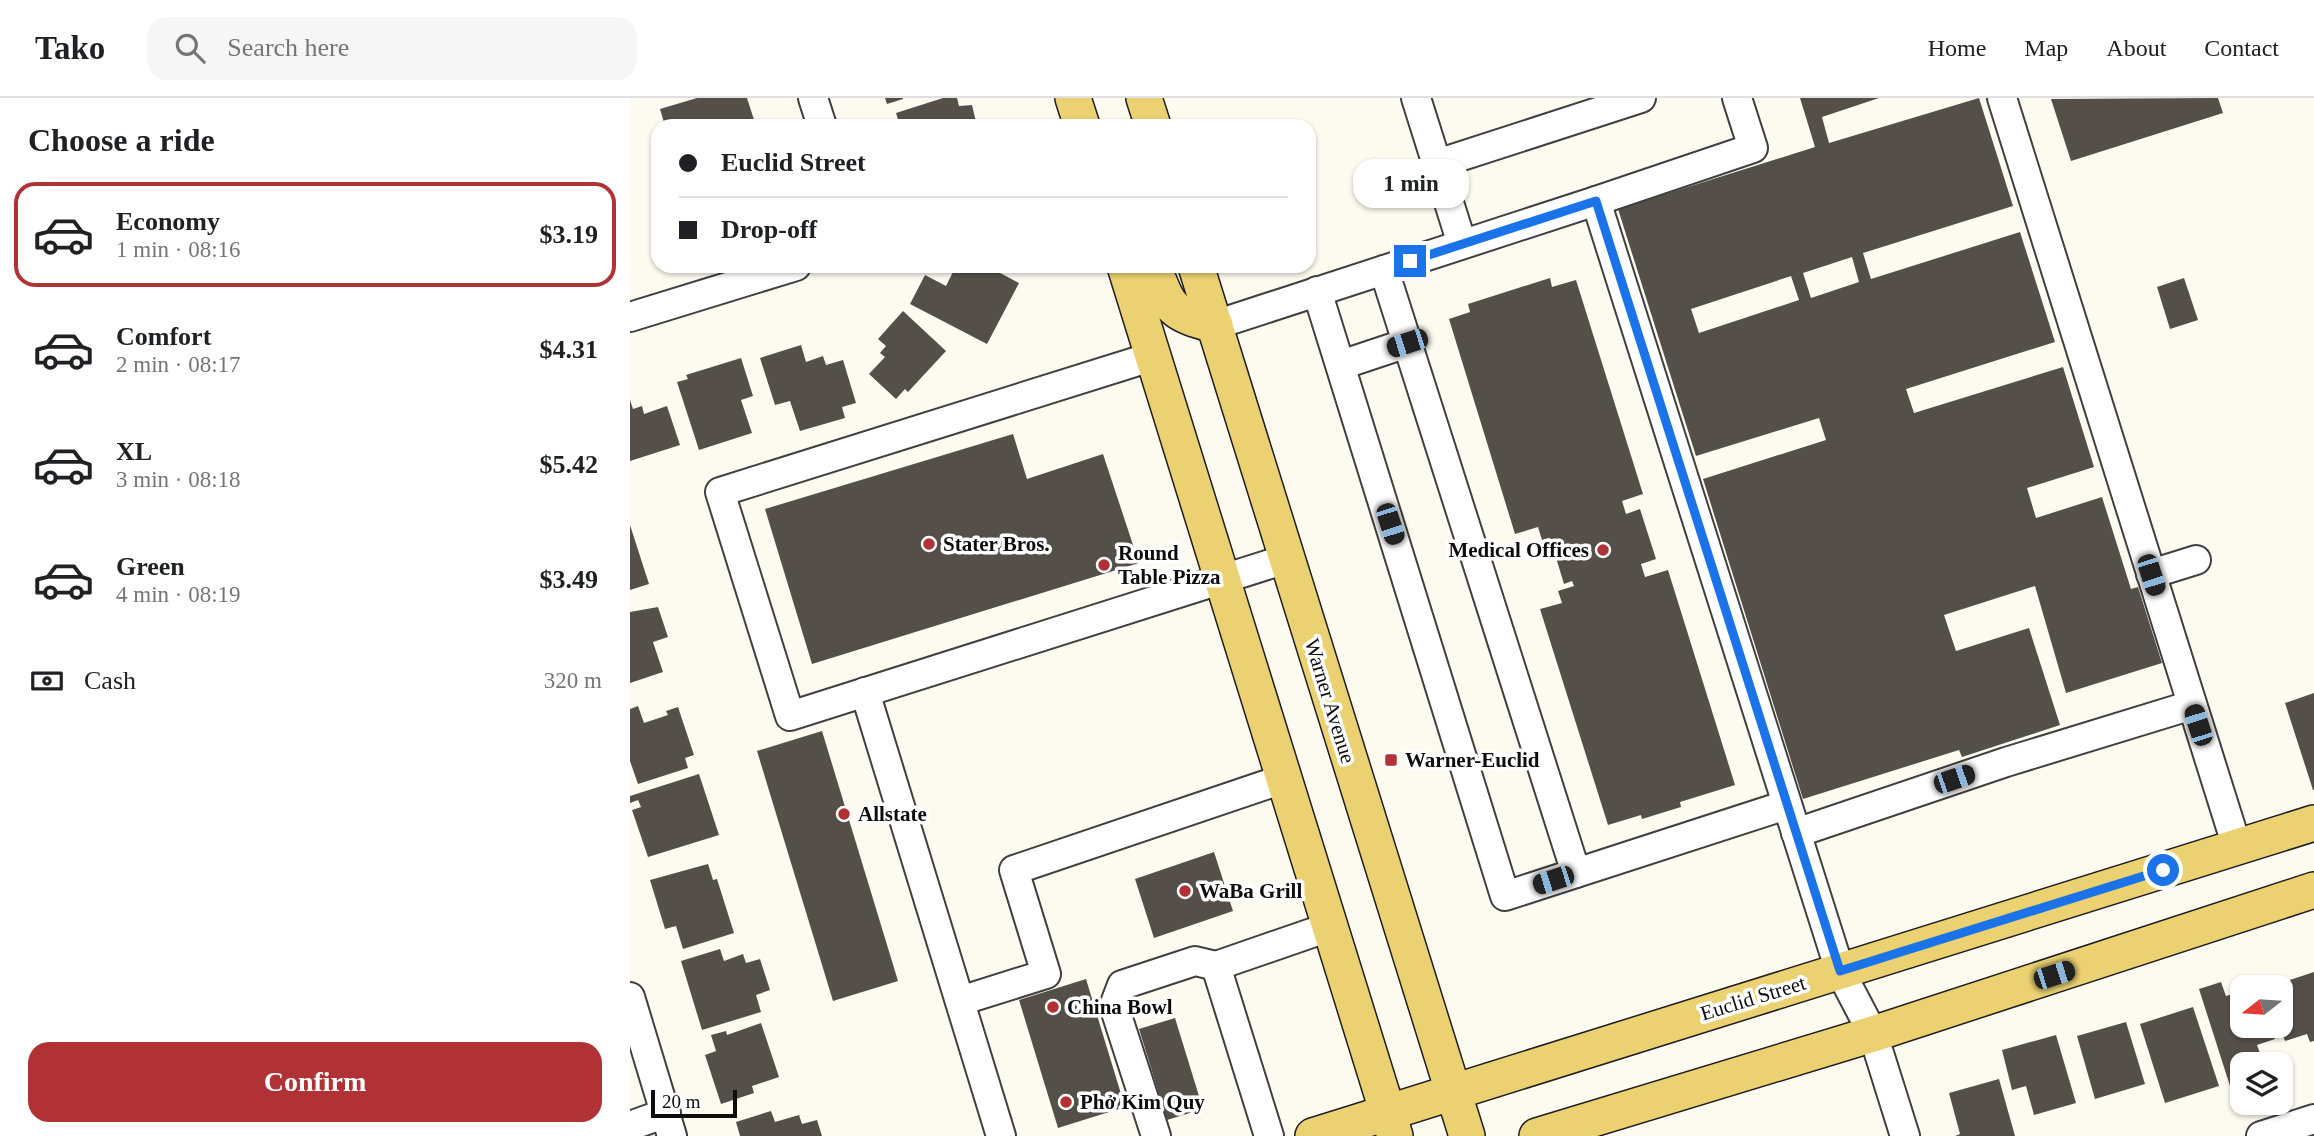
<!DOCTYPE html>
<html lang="en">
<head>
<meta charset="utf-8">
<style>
  :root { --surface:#fff; --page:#f6f6f6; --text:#202124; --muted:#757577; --line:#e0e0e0; --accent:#b03234 }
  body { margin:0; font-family:"Times New Roman",serif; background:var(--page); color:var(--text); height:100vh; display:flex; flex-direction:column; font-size:26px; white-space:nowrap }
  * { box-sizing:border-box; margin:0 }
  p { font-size:23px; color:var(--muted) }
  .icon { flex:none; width:38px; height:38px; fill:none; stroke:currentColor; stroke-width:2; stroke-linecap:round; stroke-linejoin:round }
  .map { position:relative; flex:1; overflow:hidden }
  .sheet { display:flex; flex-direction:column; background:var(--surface); width:630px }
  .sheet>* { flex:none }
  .top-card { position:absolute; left:21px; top:21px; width:665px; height:154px; border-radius:21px; box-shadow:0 2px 5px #0004; display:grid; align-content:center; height:154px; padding:0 28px; background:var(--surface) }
  .needle { width:46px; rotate:253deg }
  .fabs { position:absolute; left:1600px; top:877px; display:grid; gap:14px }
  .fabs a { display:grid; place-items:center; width:63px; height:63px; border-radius:14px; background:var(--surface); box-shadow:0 2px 5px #0004; font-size:35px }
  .scale { position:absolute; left:21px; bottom:18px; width:86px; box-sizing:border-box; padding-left:7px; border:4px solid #0d0d0d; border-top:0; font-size:19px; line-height:24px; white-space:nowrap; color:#0d0d0d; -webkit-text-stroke:5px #fff; paint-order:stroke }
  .end { position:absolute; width:32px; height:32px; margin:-16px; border:9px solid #1a73e8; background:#fff; box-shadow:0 0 0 4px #fff }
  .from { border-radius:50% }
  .bubble { position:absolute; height:49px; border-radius:21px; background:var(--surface); box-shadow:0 2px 5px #0004; font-size:23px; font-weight:700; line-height:49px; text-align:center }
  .car { position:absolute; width:21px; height:42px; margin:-21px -10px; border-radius:9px; box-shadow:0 0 5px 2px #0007; background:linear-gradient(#222 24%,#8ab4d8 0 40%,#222 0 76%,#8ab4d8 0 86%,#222 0) }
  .top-card b { display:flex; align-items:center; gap:24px; height:66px; font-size:26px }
  .top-card b+b { border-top:2px solid var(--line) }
  .top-card i { width:18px; height:18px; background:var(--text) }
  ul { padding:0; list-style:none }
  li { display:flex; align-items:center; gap:21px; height:105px; margin:0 14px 10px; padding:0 14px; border:4px solid transparent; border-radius:21px }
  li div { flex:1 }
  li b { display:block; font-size:26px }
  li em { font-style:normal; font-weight:700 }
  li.selected { border-color:var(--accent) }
  li>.icon { width:63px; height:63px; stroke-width:1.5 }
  h2 { padding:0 28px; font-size:32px; line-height:84px }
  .pay { display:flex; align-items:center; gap:18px; height:77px; padding:0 28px; font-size:26px }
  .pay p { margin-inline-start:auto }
  .button { display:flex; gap:14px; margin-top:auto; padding:14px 28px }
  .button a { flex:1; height:80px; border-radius:21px; background:var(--accent); color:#fff; font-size:28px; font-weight:700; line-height:80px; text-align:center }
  header { display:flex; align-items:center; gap:42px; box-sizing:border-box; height:98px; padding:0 35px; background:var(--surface); border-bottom:2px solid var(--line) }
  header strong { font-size:33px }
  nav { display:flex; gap:38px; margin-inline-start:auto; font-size:24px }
  .search { width:490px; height:63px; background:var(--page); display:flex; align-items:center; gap:18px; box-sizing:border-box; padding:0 24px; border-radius:21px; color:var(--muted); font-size:26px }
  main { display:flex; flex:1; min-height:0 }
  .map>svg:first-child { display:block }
</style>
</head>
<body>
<header>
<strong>Tako</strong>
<div class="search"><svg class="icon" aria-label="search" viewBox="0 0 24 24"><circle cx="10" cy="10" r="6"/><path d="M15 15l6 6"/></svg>Search here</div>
<nav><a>Home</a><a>Map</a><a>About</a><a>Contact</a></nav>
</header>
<main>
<section class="sheet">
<h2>Choose a ride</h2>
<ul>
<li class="selected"><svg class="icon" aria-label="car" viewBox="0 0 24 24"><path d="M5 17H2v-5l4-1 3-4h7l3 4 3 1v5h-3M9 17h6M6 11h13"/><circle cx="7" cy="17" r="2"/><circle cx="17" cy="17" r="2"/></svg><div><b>Economy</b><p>1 min · 08:16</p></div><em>$3.19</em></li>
<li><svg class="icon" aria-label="car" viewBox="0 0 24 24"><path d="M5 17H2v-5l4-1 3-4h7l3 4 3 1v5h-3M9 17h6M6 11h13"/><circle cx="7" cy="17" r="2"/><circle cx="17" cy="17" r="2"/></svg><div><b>Comfort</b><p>2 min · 08:17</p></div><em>$4.31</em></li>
<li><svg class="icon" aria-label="car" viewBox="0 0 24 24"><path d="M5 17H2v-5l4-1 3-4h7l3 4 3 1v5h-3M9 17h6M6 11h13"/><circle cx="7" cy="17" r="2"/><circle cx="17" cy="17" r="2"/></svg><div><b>XL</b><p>3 min · 08:18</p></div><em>$5.42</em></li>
<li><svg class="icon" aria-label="car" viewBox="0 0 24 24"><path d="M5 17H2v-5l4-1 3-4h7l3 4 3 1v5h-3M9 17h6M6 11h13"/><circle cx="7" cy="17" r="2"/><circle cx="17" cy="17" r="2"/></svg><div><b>Green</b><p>4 min · 08:19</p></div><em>$3.49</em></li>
</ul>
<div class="pay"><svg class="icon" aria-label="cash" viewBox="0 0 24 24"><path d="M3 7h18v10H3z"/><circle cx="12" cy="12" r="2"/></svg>Cash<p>320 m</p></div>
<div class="button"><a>Confirm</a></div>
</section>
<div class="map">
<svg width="1684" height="1038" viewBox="0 0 1684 1038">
  <rect width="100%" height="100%" fill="#fdfbef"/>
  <g fill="#554f4a" fill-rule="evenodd">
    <path d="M67,0h50l9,28h-91l-5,-17z"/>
    <path d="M255,0h18v1l-16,5z"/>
    <path d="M313,0h14l2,8 13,-1 5,21h-77l-4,-13z"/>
    <path d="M1170,0h79l-57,19 7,26 150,-45 34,108 -150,47 8,26 149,-47 35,110 -149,47 8,24 149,-46 31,100 -67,21 9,30 66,-21 29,92 7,-2 24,76 -96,30 -31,-107 -91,29 12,36 73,-23 31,97 -98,32 -3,-7 -156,49 -100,-320 123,-39 -7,-22 -123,38 -78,-247 197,-62zM1222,159l7,25 -48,16 -8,-25zM1161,178l8,24 -100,33 -8,-24z"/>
    <path d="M1588,0l5,15 -152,48 -20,-62z"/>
    <path d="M326,168h31l32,17 -32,61 -77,-40 15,-29 21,11z"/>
    <path d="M920,180l2,9 24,-7 67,214 -21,7 4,13 14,-5 16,50 -15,5 4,13 23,-7 67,215 -55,17 1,5 -39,12 -1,-4 -33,10 -68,-216 22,-6 -4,-12 16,-5 -2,-5 -8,3 -14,-46 -8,2 -4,-13 -23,7 -66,-215 21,-7 -2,-8z"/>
    <path d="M1554,180l14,42 -28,9 -13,-42z"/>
    <path d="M273,213l43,40 -38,41 -3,-3 -9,10 -27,-25 16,-17 -5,-4 6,-7 -8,-7z"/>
    <path d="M171,247l5,17 17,-6 3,9 17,-5 13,43 -14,4 3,11 -45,13 -10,-30 -15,4 -15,-47z"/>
    <path d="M111,260l12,38 -12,4 11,33 -53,17 -22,-68 11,-3 -2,-4z"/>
    <path d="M0,302l3,9 9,-3 2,8 23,-8 13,39 -50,16z"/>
    <path d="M383,336l14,45 76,-25 36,109 -327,101 -47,-155z"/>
    <path d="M0,427l19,59 -19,6z"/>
    <path d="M28,509l10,30 -15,5 10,30 -33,11v-71z"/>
    <path d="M1684,595v97h-1l-28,-87z"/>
    <path d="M8,608l6,17 24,-8 -2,-4 12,-4 16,48 -9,3 3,10 -50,16 -8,-23v-52z"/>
    <path d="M192,633l76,250 -65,20 -76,-250z"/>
    <path d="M69,676l20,61 -71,22 -16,-47 9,-3 -3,-7 -8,3v-7z"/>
    <path d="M584,754l19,59 -79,27 -19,-59z"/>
    <path d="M78,766l5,16 4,-1 17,54 -51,16 -7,-23 -11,3 -15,-49z"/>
    <path d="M90,851l4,12 19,-7 3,9 14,-4 10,31 -14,5 5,17 -59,18 -21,-69z"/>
    <path d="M1684,874v69l-4,1 -3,-8 -22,7 -5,-14v-40l-5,-2z"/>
    <path d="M456,881l39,128 -67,21 -39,-128z"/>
    <path d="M1591,884l5,14 16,-5v35h29l4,13 -18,6 7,19h-22v18l-12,4 -31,-97z"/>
    <path d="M1563,909l26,79 -54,17 -25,-79z"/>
    <path d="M545,920l28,91 -36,11 -28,-91z"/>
    <path d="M1496,924l19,62 -50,15 -18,-63z"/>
    <path d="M131,925l18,54 -27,9 2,7 -33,11 -16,-49 11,-4 -5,-16 15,-4 1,4z"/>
    <path d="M1426,937l20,68 -42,12 -8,-29 -14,4 -10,-40z"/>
    <path d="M1369,981l16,57h-60l5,-2 -11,-41z"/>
    <path d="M141,1013l4,11 24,-7 3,9 15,-4 5,16h-82l-4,-14z"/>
  </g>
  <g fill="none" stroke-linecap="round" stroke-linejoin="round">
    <g stroke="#404040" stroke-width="32">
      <g id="minor">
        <path d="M183,0l9,28"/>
        <path d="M786,0l46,146"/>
        <path d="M1372,0l235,749"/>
        <path d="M807,66l204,-66"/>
        <path d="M966,103l157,-53 -16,-50"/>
        <path d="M754,172l192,603"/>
        <path d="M687,193l188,605 281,-91"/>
        <path d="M0,219l166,-51"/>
        <path d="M585,227l381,-124 244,770 33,63 32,102"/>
        <path d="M521,259l-431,135 70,224 496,-157"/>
        <path d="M711,267l66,-22"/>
        <path d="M1521,476l45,-14"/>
        <path d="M235,594l136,444"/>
        <path d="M1166,735l210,-71 186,-57"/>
        <path d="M0,899l42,139"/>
        <path d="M330,903l86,-27 -32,-104 269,-91"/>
        <path d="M0,1028l36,-13"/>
        <path d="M526,1038l-42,-130 8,-21 73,-24 21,5"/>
        <path d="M639,1038l-53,-170 113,-39"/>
        <path d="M1631,1038l53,-17"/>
      </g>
    </g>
    <g stroke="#1e1e1e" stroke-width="38">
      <g id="major">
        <path d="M443,0l9,28"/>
        <path d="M514,0l9,28"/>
        <path d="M495,168l270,870"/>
        <path d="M523,168c17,43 16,47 62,59"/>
        <path d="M566,168l271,870"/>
        <path d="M683,1038l1001,-313"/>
        <path d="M907,1038l336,-102 441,-144"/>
      </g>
    </g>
    <use href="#minor" stroke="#fff" stroke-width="28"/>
    <use href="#major" stroke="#ebd171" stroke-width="35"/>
  </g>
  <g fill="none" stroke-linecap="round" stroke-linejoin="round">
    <path stroke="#1a73e8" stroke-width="9" d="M780,163l186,-60 244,770 323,-101"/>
  </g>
  <g fill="#b03234" stroke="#fff" stroke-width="2.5">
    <circle cx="299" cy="446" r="7"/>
    <circle cx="973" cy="452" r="7"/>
    <circle cx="474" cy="467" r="7"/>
    <rect x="754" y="655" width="14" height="14" rx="3.5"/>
    <circle cx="214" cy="716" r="7"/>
    <circle cx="555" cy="793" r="7"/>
    <circle cx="423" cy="909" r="7"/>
    <circle cx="436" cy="1004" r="7"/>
  </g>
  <g text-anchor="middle" stroke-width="7" stroke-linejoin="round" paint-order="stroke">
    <g font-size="21" font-weight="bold" fill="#0d0d0d" stroke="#fff" text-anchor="start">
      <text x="313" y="453">Stater Bros.</text>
      <text x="959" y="459" text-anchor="end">Medical Offices</text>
      <text x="488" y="462">Round<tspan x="488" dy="24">Table Pizza</tspan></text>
      <text x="775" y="669">Warner-Euclid</text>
      <text x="228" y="723">Allstate</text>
      <text x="569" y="800">WaBa Grill</text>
      <text x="437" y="916">China Bowl</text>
      <text x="450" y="1011">Phở Kim Quy</text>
    </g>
    <g font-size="21" fill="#0d0d0d" stroke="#fff">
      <text transform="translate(700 603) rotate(73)" y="7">Warner Avenue</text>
      <text transform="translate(1123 900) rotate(-17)" y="7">Euclid Street</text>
    </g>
  </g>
</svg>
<div class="fabs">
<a><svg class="needle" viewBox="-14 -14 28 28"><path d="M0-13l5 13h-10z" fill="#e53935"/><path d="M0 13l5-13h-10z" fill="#757577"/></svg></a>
<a><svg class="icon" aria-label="layers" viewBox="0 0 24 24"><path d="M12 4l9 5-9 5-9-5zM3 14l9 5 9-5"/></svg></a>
</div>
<div class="scale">20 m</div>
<i class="end from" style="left:1533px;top:772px"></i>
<i class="end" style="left:780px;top:163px"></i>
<div class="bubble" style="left:723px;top:61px;width:116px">1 min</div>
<i class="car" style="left:777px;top:245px;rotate:252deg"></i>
<i class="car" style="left:760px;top:426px;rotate:162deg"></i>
<i class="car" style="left:1521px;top:477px;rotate:162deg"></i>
<i class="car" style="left:1568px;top:627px;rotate:342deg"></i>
<i class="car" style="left:1324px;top:681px;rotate:71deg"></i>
<i class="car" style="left:923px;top:782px;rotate:252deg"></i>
<i class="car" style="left:1424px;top:877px;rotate:72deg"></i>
<div class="top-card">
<b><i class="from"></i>Euclid Street</b>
<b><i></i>Drop-off</b>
</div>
</div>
</main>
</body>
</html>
